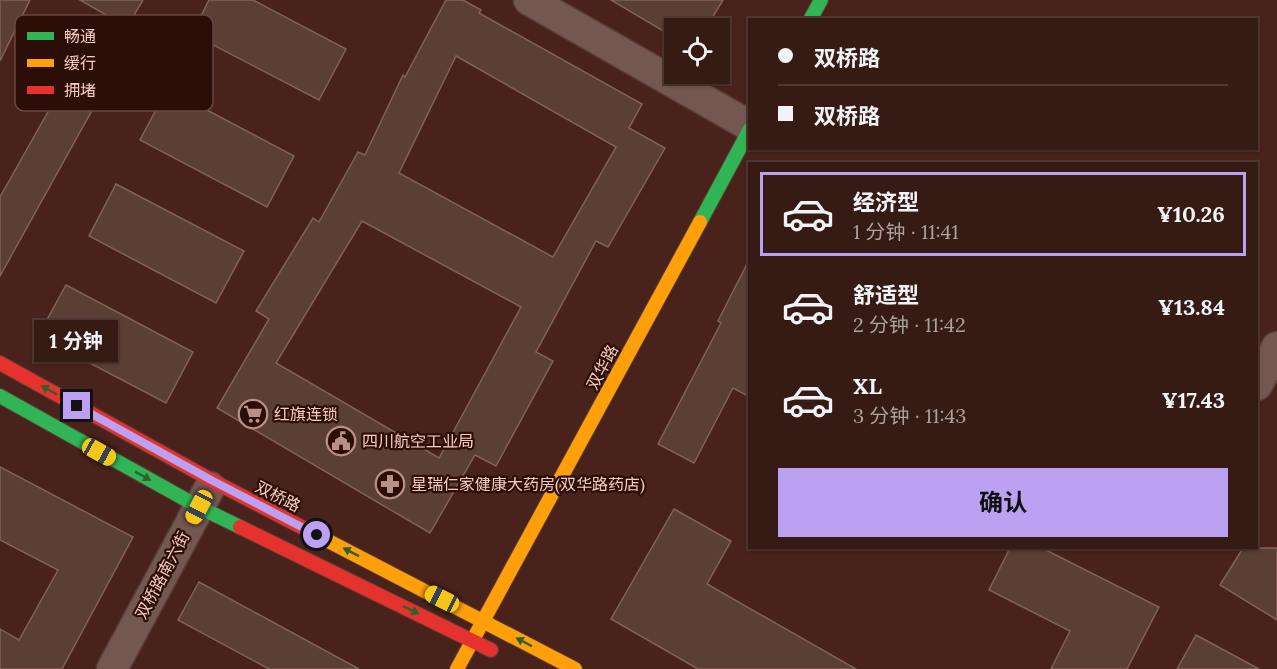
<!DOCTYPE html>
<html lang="zh">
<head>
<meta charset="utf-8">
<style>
  :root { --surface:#361a14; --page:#3d231d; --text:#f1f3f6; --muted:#aaa1a0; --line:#503834; --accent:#bca0f2 }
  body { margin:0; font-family:Lora,"Noto Sans SC",serif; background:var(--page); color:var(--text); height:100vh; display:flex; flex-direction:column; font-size:22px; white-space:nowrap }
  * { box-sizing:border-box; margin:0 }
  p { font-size:20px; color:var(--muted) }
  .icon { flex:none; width:33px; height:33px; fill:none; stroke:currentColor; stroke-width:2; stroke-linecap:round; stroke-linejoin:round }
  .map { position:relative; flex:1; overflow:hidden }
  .side { position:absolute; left:748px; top:162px; width:510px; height:387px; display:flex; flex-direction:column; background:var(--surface); border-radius:0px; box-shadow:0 2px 4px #0004,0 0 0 2px var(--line) }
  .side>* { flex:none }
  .top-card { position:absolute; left:748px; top:18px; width:510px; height:132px; border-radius:0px; box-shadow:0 2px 4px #0004,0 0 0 2px var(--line); display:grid; align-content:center; height:132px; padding:0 30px; background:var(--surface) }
  .controls { position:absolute; left:664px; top:18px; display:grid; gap:12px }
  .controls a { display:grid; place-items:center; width:66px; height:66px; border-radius:0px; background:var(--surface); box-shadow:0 2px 4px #0004,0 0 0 2px var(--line); font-size:30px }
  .end { position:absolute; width:27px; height:27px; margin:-14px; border:8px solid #bca0f2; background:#111; box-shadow:0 0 0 3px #111 }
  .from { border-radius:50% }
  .bubble { position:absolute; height:42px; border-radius:0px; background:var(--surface); box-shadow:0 2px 4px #0004,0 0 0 2px var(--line); font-size:20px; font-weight:700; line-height:42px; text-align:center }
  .car { position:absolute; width:18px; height:36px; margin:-18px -9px; border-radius:8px; box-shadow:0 0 4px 2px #0007; background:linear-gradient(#f5c518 24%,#345 0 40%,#f5c518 0 76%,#345 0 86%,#f5c518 0) }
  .top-card b { display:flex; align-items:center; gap:21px; height:57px; font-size:22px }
  .top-card b+b { border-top:2px solid var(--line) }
  .top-card i { width:15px; height:15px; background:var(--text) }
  ul { padding:10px 0 0; list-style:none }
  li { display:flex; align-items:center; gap:18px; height:84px; margin:0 12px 9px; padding:0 18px; border:3px solid transparent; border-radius:0px }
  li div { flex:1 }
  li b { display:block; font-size:22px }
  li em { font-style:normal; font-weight:700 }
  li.on { border-color:var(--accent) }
  li>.icon { width:54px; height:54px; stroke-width:1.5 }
  .button { display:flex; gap:12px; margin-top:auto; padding:12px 30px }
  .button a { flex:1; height:69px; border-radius:0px; background:var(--accent); color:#111; font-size:24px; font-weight:700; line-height:69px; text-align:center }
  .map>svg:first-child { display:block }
</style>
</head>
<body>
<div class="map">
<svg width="1277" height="669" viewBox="0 0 1277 669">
  <rect width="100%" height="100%" fill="#48221b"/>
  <g fill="#5c3f34" stroke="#816257" stroke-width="1.5" fill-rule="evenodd">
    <path d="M0,0h30l-30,61z"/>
    <path d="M80,0h63l-16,27z"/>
    <path d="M209,0h44l93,49 -27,51 -127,-66z"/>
    <path d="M446,0h17l18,10 -2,3 163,91 -13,24 36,20 -57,99 -12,-6 -60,111 17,9 -57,105 -21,-11 -45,78 -213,-125 52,-89 -13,-8 57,-93 6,4 39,-70 7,3 38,-80 2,2zM456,56l160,91 -63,110 -154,-84zM362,221l159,86 -82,151 -163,-95z"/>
    <path d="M611,0h112l-17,28h-31v10z"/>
    <path d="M62,87l33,18 -95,171v-79z"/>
    <path d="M167,89l127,67 -27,51 -127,-67z"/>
    <path d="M116,184l128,67 -28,52 -127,-67z"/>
    <path d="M750,258v139l-17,-9 -39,75 -36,-19 63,-121 -3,-2z"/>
    <path d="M66,285l127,67 -27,51 -128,-67z"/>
    <path d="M0,467l133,70 -71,132h-62v-40l19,11 39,-70 -58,-30z"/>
    <path d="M674,509l57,32 -24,43 149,85h-158l-87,-50z"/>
    <path d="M1010,548h32l117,59 -32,62h-76l19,-38 -81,-41z"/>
    <path d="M1243,548h34v72l-57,-35z"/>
    <path d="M199,582l160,87h-90l-91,-49z"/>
    <path d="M1196,635l63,34h-82z"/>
  </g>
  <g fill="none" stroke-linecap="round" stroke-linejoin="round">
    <g stroke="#5b3d38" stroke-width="33">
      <g id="street">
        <path d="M529,0l221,126"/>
        <path d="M1257,385l20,-38"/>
        <path d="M112,669l98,-182"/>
      </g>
    </g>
    <g stroke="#5b3d38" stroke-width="16">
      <g id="fast">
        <path d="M810,20l11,-20"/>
        <path d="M700,222l50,-93"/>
        <path d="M0,396l199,111 41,20"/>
      </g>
    </g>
    <g stroke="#5b3d38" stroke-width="16">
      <g id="slow">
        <path d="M311,532l264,137"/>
        <path d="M457,669l243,-447"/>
      </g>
    </g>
    <g stroke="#5b3d38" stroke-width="16">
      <g id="jam">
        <path d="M0,363l213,118 98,51"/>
        <path d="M240,527l251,123"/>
      </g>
    </g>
    <use href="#street" stroke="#745751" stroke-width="30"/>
    <use href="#fast" stroke="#30b455" stroke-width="14"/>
    <use href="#slow" stroke="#ff9f0a" stroke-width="14"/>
    <use href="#jam" stroke="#e5322d" stroke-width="14"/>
  </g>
  <defs><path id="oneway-solid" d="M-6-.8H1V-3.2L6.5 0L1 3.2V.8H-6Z" transform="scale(1.5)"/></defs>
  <g fill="#2e612f">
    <use href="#oneway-solid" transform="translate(49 390) rotate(-151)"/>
    <use href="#oneway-solid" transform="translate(143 476) rotate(29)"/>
    <use href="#oneway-solid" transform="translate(351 552) rotate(-153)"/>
    <use href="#oneway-solid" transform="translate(411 610) rotate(26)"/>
    <use href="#oneway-solid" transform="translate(524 642) rotate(-152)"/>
  </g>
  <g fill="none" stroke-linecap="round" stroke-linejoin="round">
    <path stroke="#bca0f2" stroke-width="8" d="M77,406l136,75 104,54"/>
  </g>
  <defs>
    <g id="supermarket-ring" transform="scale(1.5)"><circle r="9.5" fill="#2c0e09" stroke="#b99087" stroke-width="1.5"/><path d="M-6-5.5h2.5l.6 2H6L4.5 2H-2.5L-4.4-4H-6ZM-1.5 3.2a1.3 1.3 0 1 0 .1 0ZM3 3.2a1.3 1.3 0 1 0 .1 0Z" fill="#b99087"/></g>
    <g id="civic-ring" transform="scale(1.5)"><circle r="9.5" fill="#2c0e09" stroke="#b99087" stroke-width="1.5"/><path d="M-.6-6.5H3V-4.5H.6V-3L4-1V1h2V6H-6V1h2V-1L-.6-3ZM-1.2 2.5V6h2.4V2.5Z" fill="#b99087"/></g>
    <g id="pharmacy-ring" transform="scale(1.5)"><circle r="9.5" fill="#2c0e09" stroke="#b99087" stroke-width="1.5"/><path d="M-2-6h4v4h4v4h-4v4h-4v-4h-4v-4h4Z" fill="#b99087"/></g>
  </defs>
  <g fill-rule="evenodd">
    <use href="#supermarket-ring" x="253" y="414"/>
    <use href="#civic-ring" x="341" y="441"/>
    <use href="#pharmacy-ring" x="390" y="484"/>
  </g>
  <g text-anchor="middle" stroke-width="4.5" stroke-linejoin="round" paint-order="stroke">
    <g font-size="16" fill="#f6cbc1" stroke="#2c0e09">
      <text transform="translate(602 367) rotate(-62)" y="6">双华路</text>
      <text transform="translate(278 496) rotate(27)" y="6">双桥路</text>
      <text transform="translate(162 575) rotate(-62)" y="6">双桥路南六街</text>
    </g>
    <g font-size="16" fill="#f6cbc1" stroke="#2c0e09" text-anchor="start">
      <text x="274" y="420">红旗连锁</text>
      <text x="362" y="447">四川航空工业局</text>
      <text x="411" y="490">星瑞仁家健康大药房(双华路药店)</text>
    </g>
  </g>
  <rect x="15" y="15" width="198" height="96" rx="9" fill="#2c0e09" stroke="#694740" stroke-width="1.5"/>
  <rect x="27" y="32" width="27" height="8" fill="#30b455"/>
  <rect x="27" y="59" width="27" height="8" fill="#ff9f0a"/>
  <rect x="27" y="86" width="27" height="8" fill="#e5322d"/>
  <g font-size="16" fill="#f6cbc1">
    <text x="64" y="42">畅通</text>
    <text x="64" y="69">缓行</text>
    <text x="64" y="96">拥堵</text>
  </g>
</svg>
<div class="controls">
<a><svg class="icon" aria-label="locate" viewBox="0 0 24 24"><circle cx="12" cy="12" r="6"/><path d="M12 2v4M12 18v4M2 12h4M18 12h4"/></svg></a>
</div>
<i class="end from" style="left:317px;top:535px"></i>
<i class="end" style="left:77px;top:406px"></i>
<div class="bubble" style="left:34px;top:320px;width:84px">1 分钟</div>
<i class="car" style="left:99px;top:452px;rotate:119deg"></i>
<i class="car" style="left:199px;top:507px;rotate:208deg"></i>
<i class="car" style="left:442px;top:599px;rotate:297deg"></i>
<div class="top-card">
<b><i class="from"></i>双桥路</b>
<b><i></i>双桥路</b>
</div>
<section class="side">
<ul>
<li class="on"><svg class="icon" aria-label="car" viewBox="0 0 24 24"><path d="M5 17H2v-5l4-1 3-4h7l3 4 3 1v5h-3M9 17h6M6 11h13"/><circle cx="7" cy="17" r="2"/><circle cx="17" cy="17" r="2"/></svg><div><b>经济型</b><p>1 分钟 · 11:41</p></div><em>¥10.26</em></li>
<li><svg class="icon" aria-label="car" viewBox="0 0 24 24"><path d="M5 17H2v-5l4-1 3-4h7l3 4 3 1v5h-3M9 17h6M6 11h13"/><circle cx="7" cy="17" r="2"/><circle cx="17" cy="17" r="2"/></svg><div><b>舒适型</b><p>2 分钟 · 11:42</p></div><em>¥13.84</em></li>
<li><svg class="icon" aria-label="car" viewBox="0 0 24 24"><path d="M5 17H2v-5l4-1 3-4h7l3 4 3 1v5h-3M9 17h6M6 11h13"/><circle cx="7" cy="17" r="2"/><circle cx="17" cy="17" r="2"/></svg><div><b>XL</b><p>3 分钟 · 11:43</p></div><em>¥17.43</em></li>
</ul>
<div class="button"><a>确认</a></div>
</section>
</div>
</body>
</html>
